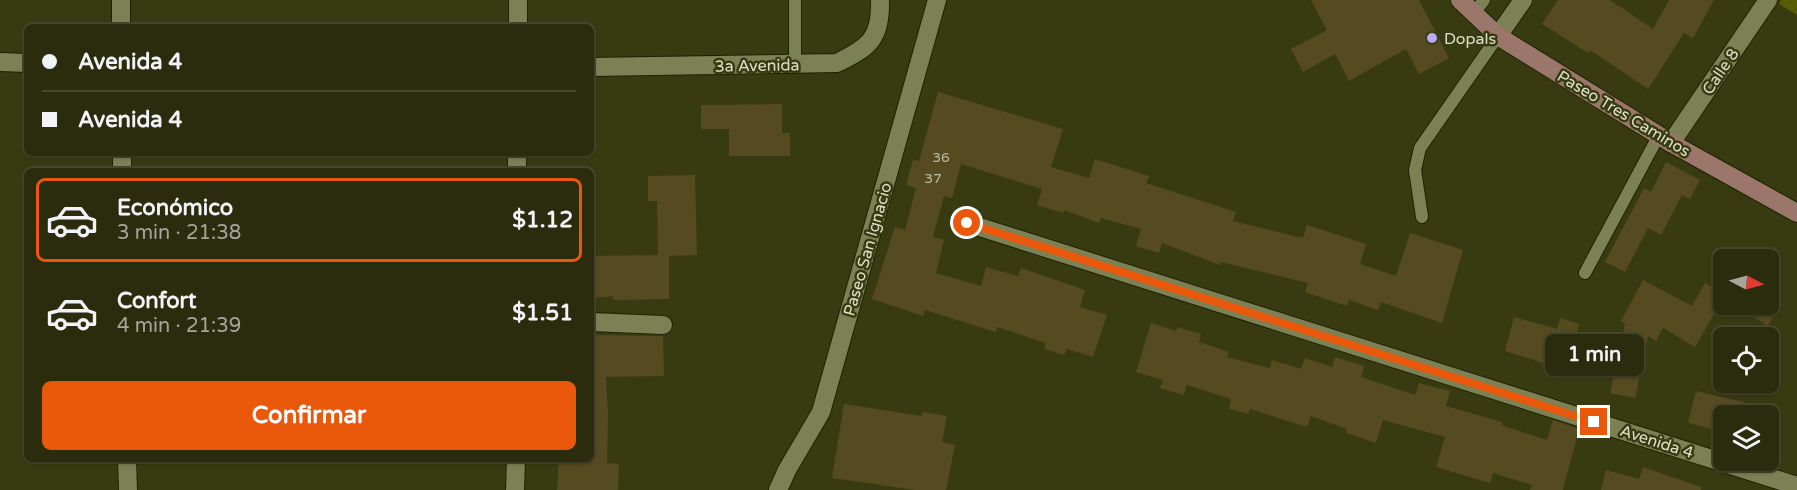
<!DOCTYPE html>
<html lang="es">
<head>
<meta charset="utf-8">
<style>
  :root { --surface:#2a2c0d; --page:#36381b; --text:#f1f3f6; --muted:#a5a79d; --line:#46482e; --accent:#ea580c }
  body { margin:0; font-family:"Varela Round",sans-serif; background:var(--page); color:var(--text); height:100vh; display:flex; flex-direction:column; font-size:22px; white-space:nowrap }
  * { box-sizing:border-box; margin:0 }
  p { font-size:20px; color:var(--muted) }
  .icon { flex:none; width:33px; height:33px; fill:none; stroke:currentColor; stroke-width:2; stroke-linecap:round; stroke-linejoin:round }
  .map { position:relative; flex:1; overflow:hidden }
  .details { position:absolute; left:24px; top:168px; width:570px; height:294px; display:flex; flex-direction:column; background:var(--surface); border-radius:9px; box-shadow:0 2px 4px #0004,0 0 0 2px var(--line) }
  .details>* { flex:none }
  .guide { position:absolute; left:24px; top:24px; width:570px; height:132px; border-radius:9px; box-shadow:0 2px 4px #0004,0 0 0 2px var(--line); display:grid; align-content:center; height:132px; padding:0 18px; background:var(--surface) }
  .needle { width:39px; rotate:96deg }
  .buttons { position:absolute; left:1713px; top:249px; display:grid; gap:12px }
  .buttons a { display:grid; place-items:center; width:66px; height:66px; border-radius:9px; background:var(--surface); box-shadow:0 2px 4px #0004,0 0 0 2px var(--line); font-size:30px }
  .end { position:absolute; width:27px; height:27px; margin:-14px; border:8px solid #ea580c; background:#fff; box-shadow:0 0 0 3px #fff }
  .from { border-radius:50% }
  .bubble { position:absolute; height:42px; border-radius:9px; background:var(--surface); box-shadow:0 2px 4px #0004,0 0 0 2px var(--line); font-size:20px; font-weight:800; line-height:42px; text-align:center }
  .guide b { display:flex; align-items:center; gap:21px; height:57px; font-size:22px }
  .guide b+b { border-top:2px solid var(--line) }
  .guide i { width:15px; height:15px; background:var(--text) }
  ul { padding:10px 0 0; list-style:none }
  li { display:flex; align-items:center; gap:18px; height:84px; margin:0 12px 9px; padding:0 6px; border:3px solid transparent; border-radius:9px }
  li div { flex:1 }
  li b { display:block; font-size:22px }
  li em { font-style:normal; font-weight:800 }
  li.current { border-color:var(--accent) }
  li>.icon { width:54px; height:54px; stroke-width:1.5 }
  .button { display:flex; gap:12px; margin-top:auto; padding:12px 18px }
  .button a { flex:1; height:69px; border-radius:9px; background:var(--accent); color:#fff; font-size:24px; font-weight:800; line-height:69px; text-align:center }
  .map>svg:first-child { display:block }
</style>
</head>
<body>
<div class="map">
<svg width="1797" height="490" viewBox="0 0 1797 490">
  <rect width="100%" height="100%" fill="#383b11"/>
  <path fill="#565b04" d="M1781,0h16v15l-18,-11z"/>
  <g fill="#564a20">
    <path d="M1311,0h108l30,58 -30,16 -13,-25 -57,32 -14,-27 -32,18 -12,-23 36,-19z"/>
    <path d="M1558,0h52l43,29 16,-29h45l-21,38 -9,-5 -36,56 -58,-39 -2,3 -46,-29z"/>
    <path d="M938,92l125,37 -12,38 38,11 6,-19 54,17 -3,7 90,29 -3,9 70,17 4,-13 59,19 -6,20 36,12 14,-43 53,17 -21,73 -61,-21 -3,8 -29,-10 -2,6 -42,-14 3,-9 -87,-21 -1,3 -58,-22 -3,10 -23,-7 5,-17 -40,-11 -2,5 -35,-13 -1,3 -26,-8 5,-16 -81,-25 -9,34 -8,-2 -11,41 11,3 -8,33 45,13 5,-19 32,9 3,-8 64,22 -5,17 27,8 -14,42 -26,-8 -3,6 -20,-6 2,-6 -49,-16 -1,5 -71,-22 -2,6 -51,-17 23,-72 10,3 11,-42 -10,-3 7,-25 6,1z"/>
    <path d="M782,104v29h8v23h-61v-27h-28v-24z"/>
    <path d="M1666,162l34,18 -10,19 -8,-4 -21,40 -13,-7 -23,44 -20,-10 39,-74 7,4z"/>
    <path d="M695,175l2,80 -28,1v43l-56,1v-4l-22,2v-42l67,-1 -1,-54h-9v-25z"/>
    <path d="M1643,280l49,26 13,-23 19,11v3l-29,50 -32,-19 -7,13 -8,-5 -13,62 -25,-5 15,-69 -4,-3z"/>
    <path d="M1733,304h48l-13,22z"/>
    <path d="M1514,317l43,12 3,-11 19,6 -13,46 -61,-19z"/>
    <path d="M1151,323l25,8 1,-4 24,7 -2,8 30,10 -2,5 43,11 2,-8 29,9 4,-11 27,9 3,-10 29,9 -3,11 54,18 4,-12 31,8 -4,15 56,16 -1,3 46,15 6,-20 26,9 -16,61h-33l2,-5 -39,-12 -3,10 -54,-16 9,-30 -62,-17 -7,23 -30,-10 1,-4 -36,-13 -4,11 -57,-18 -2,5 -19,-5 2,-10 -44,-14 -3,10 -24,-7 3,-8 -27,-8z"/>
    <path d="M591,335l72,1 1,40 -58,1 2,37 -1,49 12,1 -1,26h-61l2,-31h32z"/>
    <path d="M1696,391l76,18v7h-48v16l-36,-9z"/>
    <path d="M844,404l78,12 1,-4 24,4 -5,26 13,3 -9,45h-31l-83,-12z"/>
    <path d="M1643,467l58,20v3h-100l5,-20 33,9z"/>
  </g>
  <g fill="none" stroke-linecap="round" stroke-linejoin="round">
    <g stroke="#1f2203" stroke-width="14">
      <g id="lane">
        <path d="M795,0v64"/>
        <path d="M1474,13l10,-13"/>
        <path d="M1422,217l-7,-47 5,-22 78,-112"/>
        <path d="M1585,273l74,-138"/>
      </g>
    </g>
    <g stroke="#1f2203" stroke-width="20">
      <g id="street">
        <path d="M121,27v-27"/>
        <path d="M518,27v-27"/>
        <path d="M1498,36l25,-36"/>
        <path d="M0,62l27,1"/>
        <path d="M591,67l246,-4c33,-16 44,-25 43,-63"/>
        <path d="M1671,143l97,-143"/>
        <path d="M122,153v18"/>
        <path d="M517,171v-18"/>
        <path d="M967,223l830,263"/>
        <path d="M591,322l72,3"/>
        <path d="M127,459l1,31"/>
        <path d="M515,490l1,-31"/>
        <path d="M778,490l9,-20 34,-58 116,-412"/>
      </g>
    </g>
    <g stroke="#1f2203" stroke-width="20">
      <path id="secondary" d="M1460,0l38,36 173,107 126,70"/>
    </g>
    <use href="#lane" stroke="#7c8155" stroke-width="12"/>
    <use href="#street" stroke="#7c8155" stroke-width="18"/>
    <use href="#secondary" stroke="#9a776a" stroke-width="18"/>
  </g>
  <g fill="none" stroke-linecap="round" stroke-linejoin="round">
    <path stroke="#ea580c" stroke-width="8" d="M967,223l627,199"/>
  </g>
  <circle fill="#baaaf6" stroke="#383b11" stroke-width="2" cx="1432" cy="38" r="6"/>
  <g text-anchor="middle" stroke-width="5" stroke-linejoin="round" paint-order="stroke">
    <g font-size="14" fill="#bbba9f">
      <text x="941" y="162">36</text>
      <text x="933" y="183">37</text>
    </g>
    <g font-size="16" fill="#dde0c9" stroke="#383b11" text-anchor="start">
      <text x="1444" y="44">Dopals</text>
    </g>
    <g font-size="16" fill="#dde0c9" stroke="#383b11">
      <text transform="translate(757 65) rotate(-1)" y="6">3a Avenida</text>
      <text transform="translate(1720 71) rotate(-56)" y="6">Calle 8</text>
      <text transform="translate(1624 113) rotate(31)" y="6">Paseo Tres Caminos</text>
      <text transform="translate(867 249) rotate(-74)" y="6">Paseo San Ignacio</text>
      <text transform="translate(1657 441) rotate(18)" y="6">Avenida 4</text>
    </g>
  </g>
</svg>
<div class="buttons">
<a><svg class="needle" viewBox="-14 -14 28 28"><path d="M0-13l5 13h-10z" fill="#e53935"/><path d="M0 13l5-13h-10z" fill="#a5a79d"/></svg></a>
<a><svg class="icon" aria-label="locate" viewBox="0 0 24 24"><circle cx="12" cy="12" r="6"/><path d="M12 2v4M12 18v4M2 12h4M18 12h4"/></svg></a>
<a><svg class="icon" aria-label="layers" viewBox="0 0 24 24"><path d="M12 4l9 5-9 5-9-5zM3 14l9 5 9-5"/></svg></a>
</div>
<i class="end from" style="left:967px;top:223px"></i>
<i class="end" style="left:1594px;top:422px"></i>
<div class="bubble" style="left:1545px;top:334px;width:99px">1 min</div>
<div class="guide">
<b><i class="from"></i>Avenida 4</b>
<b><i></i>Avenida 4</b>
</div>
<section class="details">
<ul>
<li class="current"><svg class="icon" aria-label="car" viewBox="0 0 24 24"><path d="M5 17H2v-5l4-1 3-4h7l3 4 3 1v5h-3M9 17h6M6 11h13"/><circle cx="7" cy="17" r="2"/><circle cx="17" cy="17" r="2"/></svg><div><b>Económico</b><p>3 min · 21:38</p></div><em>$1.12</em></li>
<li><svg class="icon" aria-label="car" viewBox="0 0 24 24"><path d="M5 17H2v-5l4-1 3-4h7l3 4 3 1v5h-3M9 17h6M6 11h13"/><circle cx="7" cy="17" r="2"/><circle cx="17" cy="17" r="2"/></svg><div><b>Confort</b><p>4 min · 21:39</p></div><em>$1.51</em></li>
</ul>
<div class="button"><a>Confirmar</a></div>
</section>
</div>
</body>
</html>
